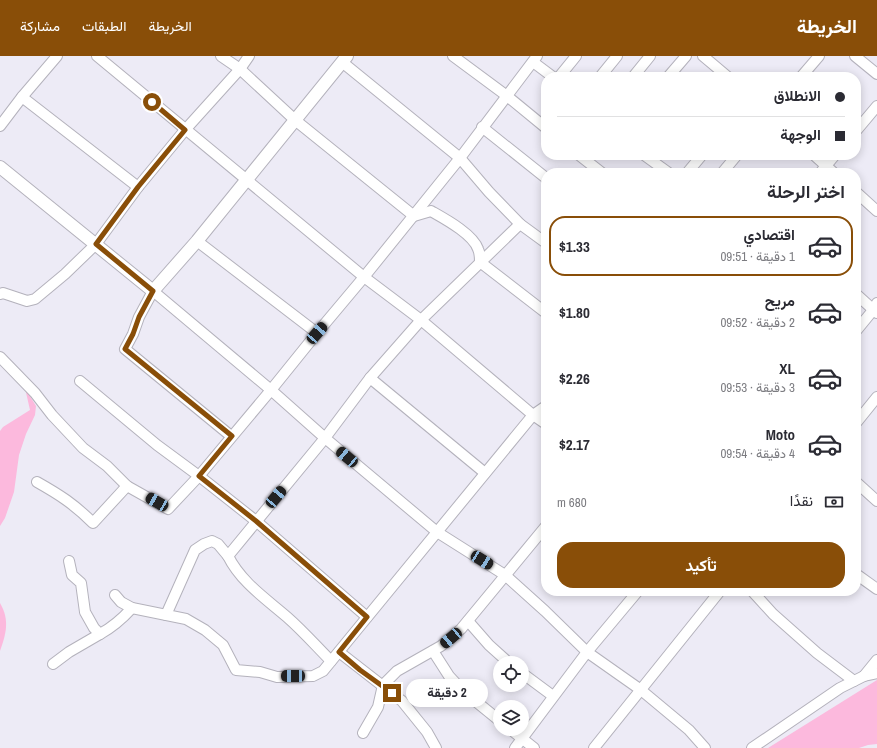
<!DOCTYPE html>
<html lang="ar">
<head>
<meta charset="utf-8">
<style>
  :root { --surface:#fff; --page:#f7f7f7; --text:#2b2b33; --muted:#7c7c81; --line:#e1e1e2; --accent:#894e08 }
  body { margin:0; font-family:"Archivo Narrow",Vazirmatn,sans-serif; background:var(--page); color:var(--text); direction:rtl; height:100vh; display:flex; flex-direction:column; font-size:15px; white-space:nowrap }
  * { box-sizing:border-box; margin:0 }
  p { font-size:13px; color:var(--muted) }
  .icon { flex:none; width:22px; height:22px; fill:none; stroke:currentColor; stroke-width:2; stroke-linecap:round; stroke-linejoin:round }
  .map { position:relative; flex:1; overflow:hidden; direction:ltr }
  .details { position:absolute; left:541px; top:112px; width:320px; height:428px; display:flex; flex-direction:column; background:var(--surface); border-radius:16px; box-shadow:0 2px 10px #0003; direction:rtl }
  .details>* { flex:none }
  .top-card { position:absolute; left:541px; top:16px; width:320px; height:88px; border-radius:16px; box-shadow:0 2px 10px #0003; direction:rtl; display:grid; align-content:center; height:88px; padding:0 16px; background:var(--surface) }
  .fabs { position:absolute; left:493px; top:600px; display:grid; gap:8px }
  .fabs a { display:grid; place-items:center; width:36px; height:36px; border-radius:50%; background:var(--surface); box-shadow:0 2px 10px #0003; font-size:20px }
  .end { position:absolute; width:18px; height:18px; margin:-9px; border:5px solid #894e08; background:#fff; box-shadow:0 0 0 2px #fff }
  .from { border-radius:50% }
  .bubble { position:absolute; height:28px; border-radius:14px; background:var(--surface); box-shadow:0 2px 10px #0003; font-size:13px; font-weight:700; line-height:28px; text-align:center; direction:rtl }
  .car { position:absolute; width:12px; height:24px; margin:-12px -6px; border-radius:5px; box-shadow:0 0 3px 1px #0007; background:linear-gradient(#222 24%,#8ab4d8 0 40%,#222 0 76%,#8ab4d8 0 86%,#222 0) }
  .top-card b { display:flex; align-items:center; gap:14px; height:38px; font-size:15px }
  .top-card b+b { border-top:1px solid var(--line) }
  .top-card i { width:10px; height:10px; background:var(--text) }
  ul { padding:0; list-style:none }
  li { display:flex; align-items:center; gap:12px; height:60px; margin:0 8px 6px; padding:0 8px; border:2px solid transparent; border-radius:16px }
  li div { flex:1 }
  li b { display:block; font-size:15px }
  li em { font-style:normal; font-weight:700 }
  li.selected { border-color:var(--accent) }
  li>.icon { width:36px; height:36px; stroke-width:1.5 }
  h2 { padding:0 16px; font-size:18px; line-height:48px }
  .pay { display:flex; align-items:center; gap:10px; height:44px; padding:0 16px; font-size:15px }
  .pay p { margin-inline-start:auto }
  .cta { display:flex; gap:8px; margin-top:auto; padding:8px 16px }
  .cta a { flex:1; height:46px; border-radius:16px; background:var(--accent); color:#fff; font-size:16px; font-weight:700; line-height:46px; text-align:center }
  header { display:flex; align-items:center; gap:24px; box-sizing:border-box; height:56px; padding:0 20px; background:var(--accent); color:#fff }
  header strong { font-size:19px }
  nav { display:flex; gap:22px; margin-inline-start:auto; font-size:14px }
  .map>svg:first-child { display:block }
</style>
</head>
<body>
<header>
<strong>الخريطة</strong>
<nav><a>الخريطة</a><a>الطبقات</a><a>مشاركة</a></nav>
</header>
<div class="map">
<svg width="877" height="692" viewBox="0 0 877 692">
  <rect width="100%" height="100%" fill="#edebf6"/>
  <g fill="#fcb9dd">
    <path d="M25,332l11,18 -1,9 -9,19 -7,21 -5,37 -9,26 -5,8v-95l3,-4 27,-17z"/>
    <path d="M0,547c10,17 6,31 0,48z"/>
    <path d="M877,624v64l-9,1 -9,3h-91z"/>
  </g>
  <g fill="none" stroke-linecap="round" stroke-linejoin="round">
    <g stroke="#b4b2bc" stroke-width="12">
      <g id="minor">
        <path d="M97,0l267,221 57,43 112,95 13,9"/>
        <path d="M221,0l19,13 55,51 119,96 17,-5c14,8 42,23 47,38 2,4 2,9 2,13l66,51"/>
        <path d="M453,0l54,40 39,32"/>
        <path d="M703,0l25,21"/>
        <path d="M855,0l22,18"/>
        <path d="M342,6l118,96 77,-102"/>
        <path d="M533,6l20,15"/>
        <path d="M559,21l17,-21"/>
        <path d="M600,21l17,-21"/>
        <path d="M633,21l17,-21"/>
        <path d="M668,21l18,-21"/>
        <path d="M801,21l18,-21"/>
        <path d="M22,41l116,90"/>
        <path d="M0,70l22,-29 35,-41"/>
        <path d="M482,71l64,51"/>
        <path d="M856,75l21,-25"/>
        <path d="M579,99l23,18"/>
        <path d="M644,99l25,18"/>
        <path d="M814,99l20,18"/>
        <path d="M687,117l15,-18"/>
        <path d="M722,117l15,-18"/>
        <path d="M820,117l15,-18"/>
        <path d="M856,136l21,19"/>
        <path d="M197,185l120,92"/>
        <path d="M0,238l3,-1 24,8 8,-2 30,-25 31,-30 42,-57 47,-57 55,-61 9,-13"/>
        <path d="M856,238l21,19"/>
        <path d="M856,275l18,-22 3,-6"/>
        <path d="M0,301l35,36 17,22 31,33 24,18 20,20 41,23 31,-33 72,-86 54,48 112,94 68,43 40,36 42,41 54,38 48,40 16,18"/>
        <path d="M370,322l115,95"/>
        <path d="M80,325l77,64 42,31 57,45 111,96"/>
        <path d="M856,367l21,-26"/>
        <path d="M231,380l-106,-87 8,-15 6,-17 14,-26 118,99 46,-57 47,-56 96,-119 29,34 31,32 26,19"/>
        <path d="M37,426c23,13 37,22 56,41l34,-37"/>
        <path d="M856,426l21,19"/>
        <path d="M69,505l3,14 9,8 4,29 9,16 6,6c13,-7 22,-15 32,-26"/>
        <path d="M856,518l21,15"/>
        <path d="M752,535l21,23 44,39 37,28"/>
        <path d="M115,539l6,7 11,6 54,11 19,11 18,15 13,25 24,2 17,5 36,-1 10,-5 210,-256 13,-9"/>
        <path d="M166,559l29,-65 9,-6 8,-3 6,3 10,12"/>
        <path d="M468,565l21,24 20,18"/>
        <path d="M433,595l16,25 14,15 37,30"/>
        <path d="M339,596l63,49 25,31 9,16"/>
        <path d="M331,605c-14,-14 -28,-30 -44,-44 -22,-19 -46,-35 -59,-61l97,-118 45,-60 51,-58 99,-96"/>
        <path d="M53,608l16,-12 31,-18"/>
        <path d="M522,617l31,23"/>
        <path d="M864,620l13,-16"/>
        <path d="M510,673l24,19"/>
        <path d="M363,677l15,-26 5,-22 14,-14 44,-25 20,-17 85,-103"/>
        <path d="M515,692l72,-96 51,-61"/>
        <path d="M594,692l126,-157"/>
        <path d="M752,692l88,-60 24,-12 13,-3"/>
      </g>
    </g>
    <g stroke="#b4b2bc" stroke-width="14">
      <path id="tertiary" d="M0,111l153,124 44,-50 150,-185"/>
    </g>
    <use href="#minor" stroke="#fff" stroke-width="10"/>
    <use href="#tertiary" stroke="#fff" stroke-width="12"/>
  </g>
  <g fill="none" stroke-linecap="round" stroke-linejoin="round">
    <path stroke="#894e08" stroke-width="5" d="M152,46l33,28 -47,57 -42,57 57,47 -14,26 -6,17 -8,15 107,87 -33,40 57,45 111,96 -28,35 21,18 32,23"/>
  </g>
</svg>
<div class="fabs">
<a><svg class="icon" aria-label="locate" viewBox="0 0 24 24"><circle cx="12" cy="12" r="6"/><path d="M12 2v4M12 18v4M2 12h4M18 12h4"/></svg></a>
<a><svg class="icon" aria-label="layers" viewBox="0 0 24 24"><path d="M12 4l9 5-9 5-9-5zM3 14l9 5 9-5"/></svg></a>
</div>
<i class="end from" style="left:152px;top:46px"></i>
<i class="end" style="left:392px;top:637px"></i>
<div class="bubble" style="left:406px;top:623px;width:82px">2 دقيقة</div>
<i class="car" style="left:317px;top:277px;rotate:41deg"></i>
<i class="car" style="left:347px;top:401px;rotate:310deg"></i>
<i class="car" style="left:276px;top:441px;rotate:40deg"></i>
<i class="car" style="left:157px;top:446px;rotate:300deg"></i>
<i class="car" style="left:482px;top:504px;rotate:122deg"></i>
<i class="car" style="left:451px;top:582px;rotate:230deg"></i>
<i class="car" style="left:293px;top:620px;rotate:270deg"></i>
<div class="top-card">
<b><i class="from"></i>الانطلاق</b>
<b><i></i>الوجهة</b>
</div>
<section class="details">
<h2>اختر الرحلة</h2>
<ul>
<li class="selected"><svg class="icon" aria-label="car" viewBox="0 0 24 24"><path d="M5 17H2v-5l4-1 3-4h7l3 4 3 1v5h-3M9 17h6M6 11h13"/><circle cx="7" cy="17" r="2"/><circle cx="17" cy="17" r="2"/></svg><div><b>اقتصادي</b><p>1 دقيقة · 09:51</p></div><em>$1.33</em></li>
<li><svg class="icon" aria-label="car" viewBox="0 0 24 24"><path d="M5 17H2v-5l4-1 3-4h7l3 4 3 1v5h-3M9 17h6M6 11h13"/><circle cx="7" cy="17" r="2"/><circle cx="17" cy="17" r="2"/></svg><div><b>مريح</b><p>2 دقيقة · 09:52</p></div><em>$1.80</em></li>
<li><svg class="icon" aria-label="car" viewBox="0 0 24 24"><path d="M5 17H2v-5l4-1 3-4h7l3 4 3 1v5h-3M9 17h6M6 11h13"/><circle cx="7" cy="17" r="2"/><circle cx="17" cy="17" r="2"/></svg><div><b>XL</b><p>3 دقيقة · 09:53</p></div><em>$2.26</em></li>
<li><svg class="icon" aria-label="car" viewBox="0 0 24 24"><path d="M5 17H2v-5l4-1 3-4h7l3 4 3 1v5h-3M9 17h6M6 11h13"/><circle cx="7" cy="17" r="2"/><circle cx="17" cy="17" r="2"/></svg><div><b>Moto</b><p>4 دقيقة · 09:54</p></div><em>$2.17</em></li>
</ul>
<div class="pay"><svg class="icon" aria-label="cash" viewBox="0 0 24 24"><path d="M3 7h18v10H3z"/><circle cx="12" cy="12" r="2"/></svg>نقدًا<p>680 m</p></div>
<div class="cta"><a>تأكيد</a></div>
</section>
</div>
</body>
</html>
